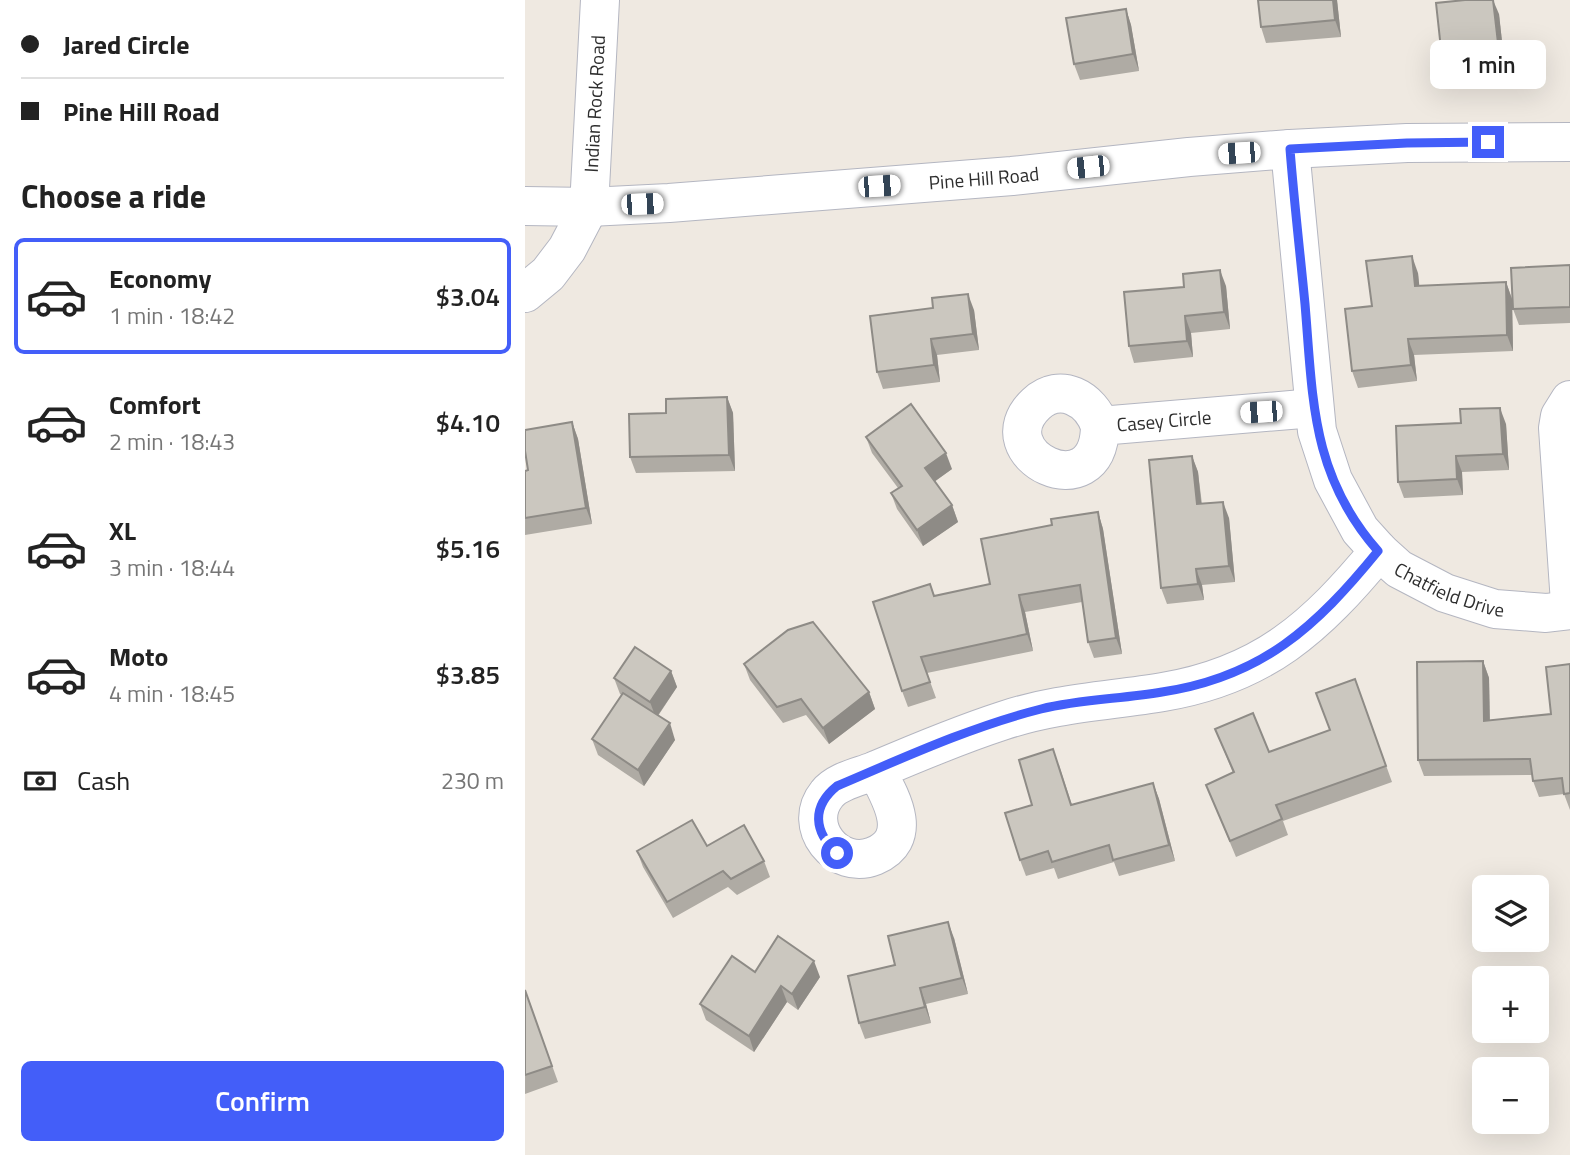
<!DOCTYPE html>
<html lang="en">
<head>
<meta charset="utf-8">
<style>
  :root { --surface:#fff; --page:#f2f2f2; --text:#222; --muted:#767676; --line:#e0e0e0; --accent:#435ef9 }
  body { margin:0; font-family:"Titillium Web",sans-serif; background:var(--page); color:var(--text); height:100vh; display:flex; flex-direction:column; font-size:26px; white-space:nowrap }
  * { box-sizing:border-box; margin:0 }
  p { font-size:23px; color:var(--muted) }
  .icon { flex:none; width:38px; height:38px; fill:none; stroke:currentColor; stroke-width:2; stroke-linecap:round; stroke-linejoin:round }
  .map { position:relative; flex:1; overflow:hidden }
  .details { display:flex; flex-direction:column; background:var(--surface); width:525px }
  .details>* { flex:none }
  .guide { display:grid; align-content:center; height:154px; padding:0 21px; background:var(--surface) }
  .tools { position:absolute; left:947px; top:875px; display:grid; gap:14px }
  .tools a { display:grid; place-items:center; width:77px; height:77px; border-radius:10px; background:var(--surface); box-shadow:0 7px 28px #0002; font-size:35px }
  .end { position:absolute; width:32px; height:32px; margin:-16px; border:9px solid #435ef9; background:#fff; box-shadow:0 0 0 4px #fff }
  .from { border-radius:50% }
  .bubble { position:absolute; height:49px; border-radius:10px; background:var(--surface); box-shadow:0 7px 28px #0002; font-size:23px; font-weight:600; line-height:49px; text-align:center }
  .car { position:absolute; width:21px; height:42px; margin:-21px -10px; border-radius:9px; box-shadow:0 0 5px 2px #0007; background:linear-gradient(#fff 24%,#345 0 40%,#fff 0 76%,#345 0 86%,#fff 0) }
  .guide b { display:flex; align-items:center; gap:24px; height:66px; font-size:26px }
  .guide b+b { border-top:2px solid var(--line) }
  .guide i { width:18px; height:18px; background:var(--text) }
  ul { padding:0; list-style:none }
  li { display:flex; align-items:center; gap:21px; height:116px; margin:0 14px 10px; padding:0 7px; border:4px solid transparent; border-radius:10px }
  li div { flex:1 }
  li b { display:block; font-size:26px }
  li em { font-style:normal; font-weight:600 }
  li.selected { border-color:var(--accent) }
  li>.icon { width:63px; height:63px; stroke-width:1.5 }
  h2 { padding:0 21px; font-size:32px; line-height:84px }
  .pay { display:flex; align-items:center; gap:18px; height:77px; padding:0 21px; font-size:26px }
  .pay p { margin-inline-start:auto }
  .action { display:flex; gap:14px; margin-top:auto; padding:14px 21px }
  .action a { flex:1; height:80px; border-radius:10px; background:var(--accent); color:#fff; font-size:28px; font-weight:600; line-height:80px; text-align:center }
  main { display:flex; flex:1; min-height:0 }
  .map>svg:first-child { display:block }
</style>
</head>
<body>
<main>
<section class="details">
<div class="guide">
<b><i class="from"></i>Jared Circle</b>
<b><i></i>Pine Hill Road</b>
</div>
<h2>Choose a ride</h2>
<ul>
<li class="selected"><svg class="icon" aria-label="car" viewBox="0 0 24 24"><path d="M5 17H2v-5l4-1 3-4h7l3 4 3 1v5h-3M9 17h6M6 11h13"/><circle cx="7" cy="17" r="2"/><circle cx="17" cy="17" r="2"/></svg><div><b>Economy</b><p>1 min · 18:42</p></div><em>$3.04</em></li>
<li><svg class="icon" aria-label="car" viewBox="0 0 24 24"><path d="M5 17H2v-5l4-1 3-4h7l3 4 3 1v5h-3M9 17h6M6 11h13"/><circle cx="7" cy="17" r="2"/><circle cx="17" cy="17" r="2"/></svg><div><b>Comfort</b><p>2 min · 18:43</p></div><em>$4.10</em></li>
<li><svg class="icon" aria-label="car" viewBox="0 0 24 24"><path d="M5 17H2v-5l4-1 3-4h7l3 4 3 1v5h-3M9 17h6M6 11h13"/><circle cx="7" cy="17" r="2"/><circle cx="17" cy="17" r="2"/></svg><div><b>XL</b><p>3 min · 18:44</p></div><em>$5.16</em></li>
<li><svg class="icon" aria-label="car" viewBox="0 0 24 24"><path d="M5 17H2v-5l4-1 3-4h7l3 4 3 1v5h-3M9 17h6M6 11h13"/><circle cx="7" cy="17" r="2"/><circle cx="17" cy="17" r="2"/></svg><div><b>Moto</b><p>4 min · 18:45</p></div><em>$3.85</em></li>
</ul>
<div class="pay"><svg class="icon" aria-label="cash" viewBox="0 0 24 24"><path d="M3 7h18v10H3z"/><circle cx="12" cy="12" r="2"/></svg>Cash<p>230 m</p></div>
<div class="action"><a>Confirm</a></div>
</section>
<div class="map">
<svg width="1045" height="1155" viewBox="0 0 1045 1155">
  <rect width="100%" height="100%" fill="#efe9e1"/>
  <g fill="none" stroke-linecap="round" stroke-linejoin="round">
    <g stroke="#b4b6c1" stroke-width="40">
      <g id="street">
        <path id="s1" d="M765,149l27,282 16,49 27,50 19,21 20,18 46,24 50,16 51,4 24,-3"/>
        <path id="s2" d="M0,293l23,-19 19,-25 22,-42 11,-207"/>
        <path d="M1045,400l-10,16 -2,12 12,175"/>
        <path id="s3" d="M575,426c-1,86 -117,28 -64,-22 24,-23 55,-5 64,22l214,-18"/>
        <path d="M351,770c14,26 40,68 -2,86 -37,15 -73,-30 -47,-62 10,-13 32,-17 47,-23 42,-18 85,-36 128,-50 53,-18 107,-20 161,-29 101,-17 153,-65 216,-141"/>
      </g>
    </g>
    <g stroke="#b4b6c1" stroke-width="40">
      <g id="secondary">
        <path id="s4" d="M0,206l64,1 80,-4 343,-27 177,-19 101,-8 117,-6 163,-1"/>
      </g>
    </g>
    <use href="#street" stroke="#fff" stroke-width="38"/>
    <use href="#secondary" stroke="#fff" stroke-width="38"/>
  </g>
  <g fill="#afaba4">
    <path d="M812,0l4,37 -75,6 -5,-16z"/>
    <path d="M601,9l5,16 8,46 -59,9 -6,-16z"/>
    <path d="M974,14l5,46 -57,6 -6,-17z"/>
    <path d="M1045,265v58l-51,2 -6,-16z"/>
    <path d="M893,273l1,13 87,-4 6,17 1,52 -99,4 3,26 -59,7 -6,-17 20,-65z"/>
    <path d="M701,286l4,43 -39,4 2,24 -59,6 -5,-17z"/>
    <path d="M449,310l5,40 -42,5 3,27 -57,7 -6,-17z"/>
    <path d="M202,397l6,16 2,58 -99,2 -6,-16 36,-44z"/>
    <path d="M47,422l6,17 14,85 -67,11v-64l3,-1z"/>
    <path d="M981,424l3,46 -47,2 1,23 -59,3 -6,-16z"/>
    <path d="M341,437l86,32 -18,13 18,23 6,17 -35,24 -26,-37 -6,-16 7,-5 -26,-35z"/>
    <path d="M667,456l6,16 4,32 27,14 6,64 -33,3 2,15 -37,4 -6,-16z"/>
    <path d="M573,512l5,17 19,125 -28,4 -6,-16 -6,-40 -57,10 8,39 -106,22 9,25 -28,9 -6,-16 33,-95 55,-12 62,-59z"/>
    <path d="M958,661l6,17 1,42 61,-6 19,-50v146l-6,-16 -25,3 -6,-16 -1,-6 -108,1 -6,-16z"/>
    <path d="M219,664l125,28 6,17 -46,35 -23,-29 -23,8 -33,-43z"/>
    <path d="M146,671l6,16 -19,29 17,24 -31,46 -46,-31 -6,-16 30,-44 -2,-1 -6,-16z"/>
    <path d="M830,679l37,103 -109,39 5,14 -52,22 -30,-72 27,-12 -18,-44 54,23 61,-22z"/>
    <path d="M534,765l13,40 81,-22 6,16 16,62 -56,15 -5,-14 -56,17 -4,-11 -28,8 -6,-16 12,-55z"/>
    <path d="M112,851l127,10 6,16 -33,18 -9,-8 -55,31 -30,-51z"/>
    <path d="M429,938l14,56 -42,10 5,19 -66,16 -6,-16 36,-58z"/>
    <path d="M230,972l65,5 -22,33 -11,-8 -33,50 -48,-32 -6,-16z"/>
    <path d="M0,990l33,92 -33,12z"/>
  </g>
  <g fill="#8e8b86">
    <path d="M808,0h4l4,37 -6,-17z"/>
    <path d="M968,0l6,14 5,46 -6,-17z"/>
    <path d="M601,9l5,16 8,46 -6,-17z"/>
    <path d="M887,256l6,17 3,29 -6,-16z"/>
    <path d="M695,270l6,16 4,43 -6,-17z"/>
    <path d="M981,282l6,17 1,52 -6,-16z"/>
    <path d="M443,294l6,16 5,40 -6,-16z"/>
    <path d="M660,316l6,17 2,24 -6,-16z"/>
    <path d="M406,339l6,16 3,27 -6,-17z"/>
    <path d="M883,339l6,16 3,26 -6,-16z"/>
    <path d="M202,397l6,16 2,58 -6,-16z"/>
    <path d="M975,408l6,16 3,46 -6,-16z"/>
    <path d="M47,422l6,17 14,85 -6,-16z"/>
    <path d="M421,453l6,16 -21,15 -6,-16z"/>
    <path d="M667,456l6,16 5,49 -6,-17z"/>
    <path d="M931,456l6,16 1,23 -6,-16z"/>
    <path d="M698,502l6,16 6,64 -6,-16z"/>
    <path d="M427,505l6,17 -35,24 -6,-16z"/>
    <path d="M573,512l5,17 19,125 -6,-16z"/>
    <path d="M671,569l6,16 2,15 -6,-16z"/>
    <path d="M494,595l6,17 8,39 -6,-17z"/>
    <path d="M958,661l6,17 1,59 -6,-16z"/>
    <path d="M146,671l6,16 -21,31 -6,-16z"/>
    <path d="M344,692l6,17 -46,35 -6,-16z"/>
    <path d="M145,723l5,17 -31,46 -6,-16z"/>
    <path d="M628,783l6,16 16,62 -6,-16z"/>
    <path d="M423,922l6,16 14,56 -6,-16z"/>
    <path d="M289,961l6,16 -22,33 -6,-16z"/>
    <path d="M256,986l6,16 -33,50 -5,-16z"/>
    <path d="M395,988l6,16 5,19 -6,-16z"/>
  </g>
  <g fill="#cbc7bf" stroke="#8e8b86" stroke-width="2">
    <path d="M733,0h75l2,20 -74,7z"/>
    <path d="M940,0h28l5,43 -57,6 -5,-46z"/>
    <path d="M601,9l7,45 -59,10 -8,-46z"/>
    <path d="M887,256l3,30 91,-4 1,53 -99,4 3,26 -59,6 -7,-62 27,-3 -6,-45z"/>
    <path d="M1045,265v42l-57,2 -2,-41z"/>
    <path d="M695,270l4,42 -39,4 2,25 -58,5 -5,-54 60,-5 -1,-13z"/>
    <path d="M443,294l5,40 -42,5 3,26 -57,7 -7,-56 63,-8 -1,-10z"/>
    <path d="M202,397l2,58 -99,2 -1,-43 37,-1v-14z"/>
    <path d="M386,404l35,49 -21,15 27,37 -35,25 -26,-37 11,-7 -36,-49z"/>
    <path d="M975,408l3,46 -47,2 1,23 -59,3 -2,-56 65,-3 -1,-14z"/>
    <path d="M47,422l14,86 -61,10v-47l3,-1 -3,-19v-21z"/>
    <path d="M667,456l5,48 26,-2 6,64 -33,3 2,15 -37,4 -12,-128z"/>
    <path d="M573,512l18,126 -28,4 -8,-57 -61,10 8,39 -106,23 9,25 -28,9 -29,-89 57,-18 4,12 56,-12 -9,-45 71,-14 -1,-6z"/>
    <path d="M288,622l56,70 -46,36 -22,-29 -24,8 -33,-43 44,-34z"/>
    <path d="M110,647l36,24 -21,31 -36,-24z"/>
    <path d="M958,661l1,60 67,-7 -5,-47 24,-3v129l-6,1 -2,-16 -29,3 -3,-22 -112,1 -1,-98z"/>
    <path d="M830,679l31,87 -110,39 6,14 -52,22 -24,-56 28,-13 -19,-43 38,-16 16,39 61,-22 -14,-37z"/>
    <path d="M98,693l47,30 -32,47 -46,-31z"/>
    <path d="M528,749l18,56 82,-22 16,62 -56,15 -4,-15 -57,17 -4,-11 -28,9 -15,-47 27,-8 -13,-45z"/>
    <path d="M167,820l15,26 37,-21 20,36 -33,18 -8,-8 -56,31 -30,-51z"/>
    <path d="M423,922l14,56 -42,10 5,19 -66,16 -11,-47 47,-11 -7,-29z"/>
    <path d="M253,936l36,25 -22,33 -11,-8 -32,50 -49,-32 32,-48 23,16z"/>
    <path d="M0,990l27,76 -27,9z"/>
  </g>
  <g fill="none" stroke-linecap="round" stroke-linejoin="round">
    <path stroke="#435ef9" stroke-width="9" d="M312,853c-23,-21 -26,-46 0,-67 66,-28 133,-59 204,-77 39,-10 81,-10 121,-17 100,-15 154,-65 216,-141 -67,-76 -65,-152 -73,-247 -5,-52 -11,-103 -15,-155l117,-6 81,-1"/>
  </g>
  <g text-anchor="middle" stroke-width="5" stroke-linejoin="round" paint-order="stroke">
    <g font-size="19" fill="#2e2e2e" stroke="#fff">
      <text dy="7" stroke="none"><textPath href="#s2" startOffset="212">Indian Rock Road</textPath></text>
      <text dy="7" stroke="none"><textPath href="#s4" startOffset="460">Pine Hill Road</textPath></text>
      <text dy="7" stroke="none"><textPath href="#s3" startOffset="304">Casey Circle</textPath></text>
      <text dy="7" stroke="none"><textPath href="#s1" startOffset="502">Chatfield Drive</textPath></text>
    </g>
  </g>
</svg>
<div class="tools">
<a><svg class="icon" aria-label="layers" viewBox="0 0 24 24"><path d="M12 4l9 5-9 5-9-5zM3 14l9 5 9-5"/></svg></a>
<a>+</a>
<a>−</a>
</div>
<i class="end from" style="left:312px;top:853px"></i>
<i class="end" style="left:963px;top:142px"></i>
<div class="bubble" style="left:905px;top:40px;width:116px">1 min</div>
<i class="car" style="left:714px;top:153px;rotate:266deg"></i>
<i class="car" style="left:563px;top:167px;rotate:264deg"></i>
<i class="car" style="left:354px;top:186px;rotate:86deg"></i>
<i class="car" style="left:117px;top:204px;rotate:88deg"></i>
<i class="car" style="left:736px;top:412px;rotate:266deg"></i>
</div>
</main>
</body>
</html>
